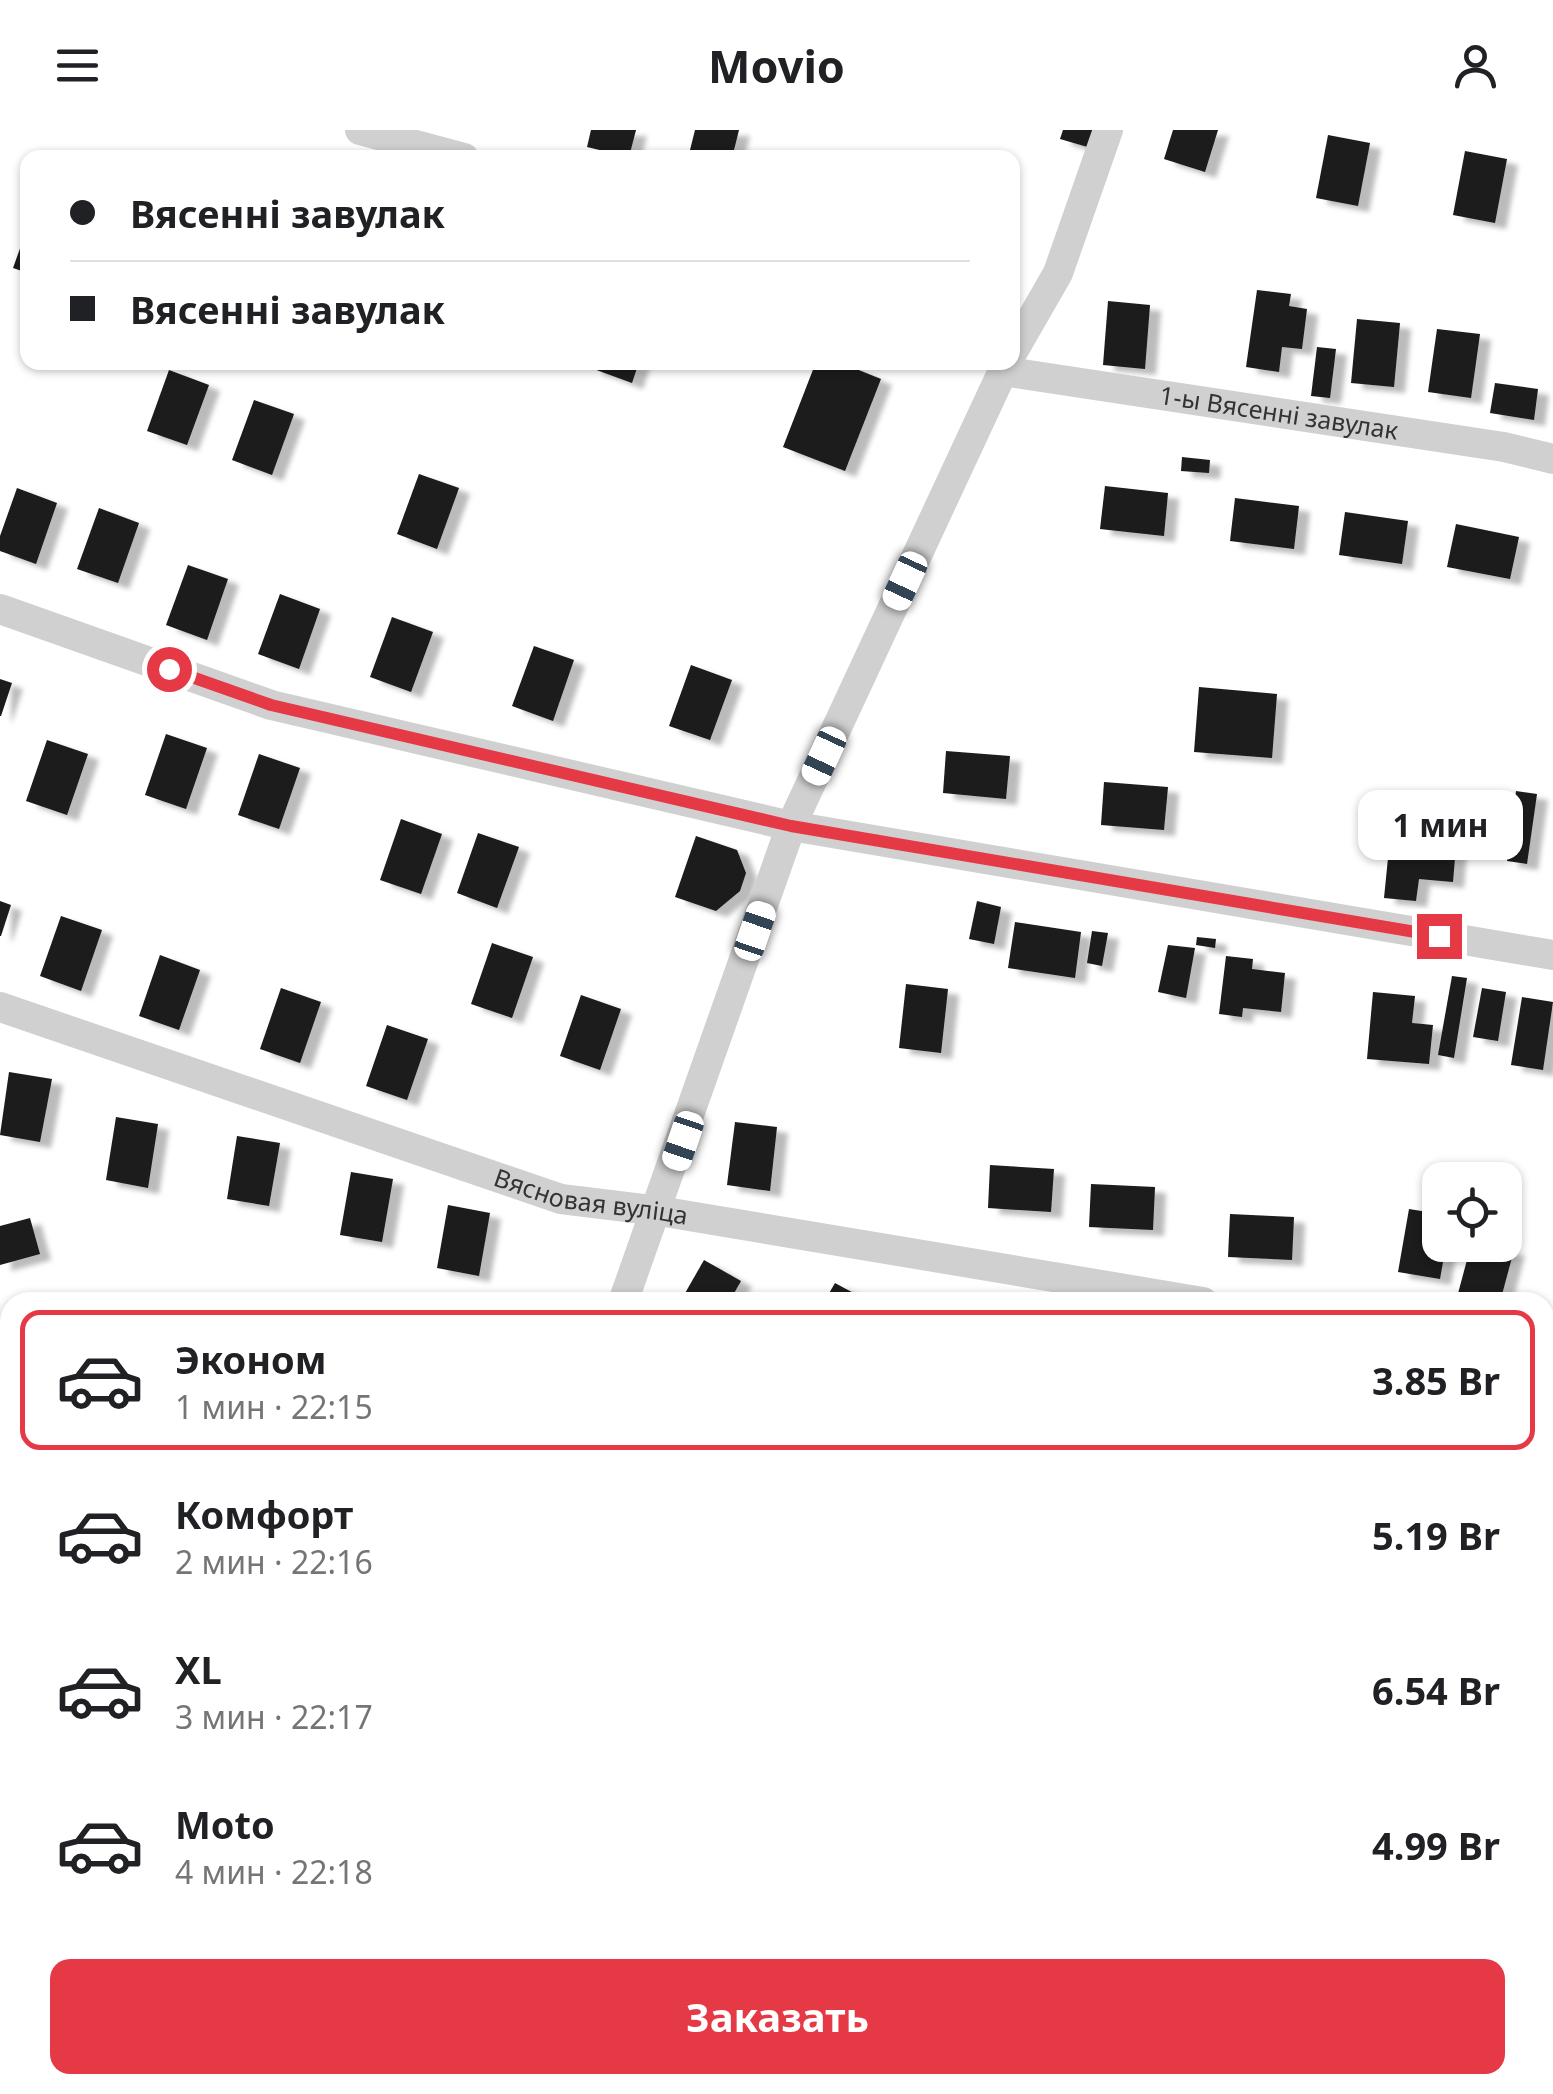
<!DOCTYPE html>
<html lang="ru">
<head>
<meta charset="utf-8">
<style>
  :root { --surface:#fff; --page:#f2f2f2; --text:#202124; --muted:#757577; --line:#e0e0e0; --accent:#e63946 }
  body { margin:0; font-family:"Noto Sans",sans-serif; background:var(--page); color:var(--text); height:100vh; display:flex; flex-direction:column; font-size:38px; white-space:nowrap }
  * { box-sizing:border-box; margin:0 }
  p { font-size:32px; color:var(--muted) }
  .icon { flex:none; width:55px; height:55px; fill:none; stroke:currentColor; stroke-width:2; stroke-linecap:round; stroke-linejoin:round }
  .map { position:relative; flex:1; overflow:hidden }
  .panel { position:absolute; left:0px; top:1162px; width:1555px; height:802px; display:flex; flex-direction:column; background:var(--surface); border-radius:30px 30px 0 0; box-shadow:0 2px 8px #0004 }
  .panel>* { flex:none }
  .guide { position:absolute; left:20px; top:20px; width:1000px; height:220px; border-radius:20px; box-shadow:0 2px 8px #0004; display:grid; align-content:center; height:220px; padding:0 50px; background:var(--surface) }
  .fabs { position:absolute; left:1422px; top:1032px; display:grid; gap:20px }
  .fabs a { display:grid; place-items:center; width:100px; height:100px; border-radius:20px; background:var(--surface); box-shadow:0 2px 8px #0004; font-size:50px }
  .end { position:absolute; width:45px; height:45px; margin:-22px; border:12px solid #e63946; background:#fff; box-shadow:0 0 0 5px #fff }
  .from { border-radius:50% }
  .bubble { position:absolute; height:70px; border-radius:20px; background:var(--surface); box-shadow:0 2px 8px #0004; font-size:32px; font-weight:700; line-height:70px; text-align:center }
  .car { position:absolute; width:30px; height:60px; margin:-30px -15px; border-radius:12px; box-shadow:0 0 8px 2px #0007; background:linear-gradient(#fff 24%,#345 0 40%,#fff 0 76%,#345 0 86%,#fff 0) }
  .guide b { display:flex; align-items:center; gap:35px; height:95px; font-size:38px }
  .guide b+b { border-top:2px solid var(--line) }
  .guide i { width:25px; height:25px; background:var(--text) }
  ul { padding:18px 0 0; list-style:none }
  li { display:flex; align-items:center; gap:30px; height:140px; margin:0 20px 15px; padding:0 30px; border:5px solid transparent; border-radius:20px }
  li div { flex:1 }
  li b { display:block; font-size:38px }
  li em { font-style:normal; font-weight:700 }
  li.current { border-color:var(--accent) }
  li>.icon { width:90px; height:90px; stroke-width:1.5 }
  .button { display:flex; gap:20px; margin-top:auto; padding:20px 50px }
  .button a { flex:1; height:115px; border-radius:20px; background:var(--accent); color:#fff; font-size:40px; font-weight:700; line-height:115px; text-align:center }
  header { display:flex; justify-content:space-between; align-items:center; height:130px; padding:0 50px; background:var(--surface); font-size:45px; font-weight:700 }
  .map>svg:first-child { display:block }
</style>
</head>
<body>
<header><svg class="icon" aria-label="menu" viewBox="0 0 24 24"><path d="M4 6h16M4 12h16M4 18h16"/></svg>Movio<svg class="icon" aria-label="person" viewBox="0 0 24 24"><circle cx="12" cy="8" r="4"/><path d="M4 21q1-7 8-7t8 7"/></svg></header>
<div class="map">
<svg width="1553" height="1964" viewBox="0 0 1553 1964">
  <defs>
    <filter id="shadow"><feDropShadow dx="11" dy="6" stdDeviation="2.5" flood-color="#0004"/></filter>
  </defs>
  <rect width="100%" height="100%" fill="#fff"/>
  <g fill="#1a1a1a" filter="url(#shadow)">
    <path d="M591,0h45l-7,27 -42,-10z"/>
    <path d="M695,0h44l-7,28h-44z"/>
    <path d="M1063,0h33l-5,18 -31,-9z"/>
    <path d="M1173,0h45l-13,42 -41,-13z"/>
    <path d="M1328,5l42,8 -12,63 -42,-8z"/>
    <path d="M1465,21l42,8 -12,64 -42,-8z"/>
    <path d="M27,99h1v44l-15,-5z"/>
    <path d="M1257,160l34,4 -2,12 18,3 -5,40 -20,-2 -3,25 -33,-5z"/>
    <path d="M1108,171l42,4 -5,64 -42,-4z"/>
    <path d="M1357,189l43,4 -6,64 -43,-4z"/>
    <path d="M1437,199l43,5 -9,64 -43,-6z"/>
    <path d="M1317,217l19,2 -6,49 -19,-2z"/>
    <path d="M594,232h45l-7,21 -41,-15z"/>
    <path d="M816,232h23l42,17 -36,92 -62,-24z"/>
    <path d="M169,240l40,15 -22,60 -40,-14z"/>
    <path d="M1495,253l43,6 -4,31 -44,-7z"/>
    <path d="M254,270l40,14 -22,61 -40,-15z"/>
    <path d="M1182,327l28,3 -1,13 -28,-2z"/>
    <path d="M419,344l40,14 -22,61 -40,-15z"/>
    <path d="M1105,356l63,7 -4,43 -64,-7z"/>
    <path d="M17,358l40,15 -21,61 -36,-13v-15z"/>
    <path d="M1235,368l64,8 -5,43 -64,-8z"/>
    <path d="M99,378l40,15 -21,60 -41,-14z"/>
    <path d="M1345,382l63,9 -6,43 -63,-9z"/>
    <path d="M1456,394l63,13 -9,42 -63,-12z"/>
    <path d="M188,435l40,14 -21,61 -41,-15z"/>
    <path d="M280,464l40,15 -21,60 -41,-15z"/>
    <path d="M392,487l41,15 -22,60 -41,-15z"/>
    <path d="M534,516l40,14 -21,61 -41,-15z"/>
    <path d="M691,535l41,15 -22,60 -41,-14z"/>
    <path d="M0,549l12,4 -11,33h-1z"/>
    <path d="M1199,557l78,7 -5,64 -78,-6z"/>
    <path d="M166,604l41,14 -21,61 -41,-14z"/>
    <path d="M47,610l41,14 -21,61 -41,-14z"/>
    <path d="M946,621l64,5 -4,43 -63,-6z"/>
    <path d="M259,624l41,14 -21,61 -41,-14z"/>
    <path d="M1104,652l64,5 -4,43 -63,-5z"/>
    <path d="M1516,661l21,3 -10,70 -20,-3z"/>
    <path d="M401,689l41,15 -21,60 -41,-14z"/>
    <path d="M1391,698l66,6 -4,48 -34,-3 -3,22 -32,-3z"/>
    <path d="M478,703l41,14 -22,61 -40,-15z"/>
    <path d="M696,706l41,14 9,23 -6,18 -24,20 -41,-14z"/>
    <path d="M0,771l11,4 -10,31h-1z"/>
    <path d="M977,771l24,6 -7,37 -25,-5z"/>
    <path d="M61,786l41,14 -21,61 -41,-15z"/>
    <path d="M1015,792l66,10 -6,46 -67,-10z"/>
    <path d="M1092,801l16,2 -6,33 -15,-3z"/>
    <path d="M1197,807l19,2 -1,9 -19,-3z"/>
    <path d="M492,813l41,14 -21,61 -41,-14z"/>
    <path d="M1168,815l27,3 -9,50 -28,-6z"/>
    <path d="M160,825l40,15 -21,60 -40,-14z"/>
    <path d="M1226,826l27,3 -1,10 33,4 -4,39 -38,-4 -1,9 -23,-3z"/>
    <path d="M1452,846l15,2 -13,80 -16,-3z"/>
    <path d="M906,854l42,5 -7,64 -42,-5z"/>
    <path d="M281,858l40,14 -21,61 -40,-14z"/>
    <path d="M1482,858l24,4 -8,49 -25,-4z"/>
    <path d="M1373,862l42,4 -3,27 21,2 -4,39 -62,-5z"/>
    <path d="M581,865l40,14 -21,61 -40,-14z"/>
    <path d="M1522,867l31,5 -10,68 -32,-5z"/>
    <path d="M387,895l41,14 -21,61 -41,-14z"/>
    <path d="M9,942l43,7 -12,63 -40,-7z"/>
    <path d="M116,987l42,7 -10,64 -42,-8z"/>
    <path d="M735,992l42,5 -7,64 -43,-6z"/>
    <path d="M237,1006l43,7 -11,63 -42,-7z"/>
    <path d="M990,1035l64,4 -3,43 -63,-4z"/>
    <path d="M351,1042l42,7 -11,63 -42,-7z"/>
    <path d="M1091,1054l64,3 -2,43 -64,-3z"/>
    <path d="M448,1075l42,8 -11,63 -42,-8z"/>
    <path d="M1409,1079l31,5v31h6l-6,34 -42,-7z"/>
    <path d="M1230,1084l64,3 -2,43 -64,-3z"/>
    <path d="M30,1088l10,36 -40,11v-39z"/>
    <path d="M1471,1115l43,5 -14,52 -44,-1z"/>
    <path d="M704,1130l37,21 -12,21h-49z"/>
    <path d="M835,1153l35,19h-46z"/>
    <path d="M0,1384l10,3v58l-10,-2z"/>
    <path d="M1477,1955h60l-5,9h-39z"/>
  </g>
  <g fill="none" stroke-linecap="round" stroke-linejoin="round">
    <path stroke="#cdcdcd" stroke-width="6" stroke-dasharray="5 5" stroke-linecap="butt" d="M371,1964v-9"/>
    <g stroke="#d0d0d0" stroke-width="30">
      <path d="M360,0l104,28"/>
      <path d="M1012,223l46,-80 50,-143"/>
      <path id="s1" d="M1002,241l502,76 49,12"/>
      <path d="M0,479l271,96 520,121 762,129"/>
      <path id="s2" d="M0,877l561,192 98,12 544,91"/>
      <path d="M623,1172l168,-476 216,-464"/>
      <path d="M1545,1230l8,1"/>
    </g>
    <g stroke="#bdbdbd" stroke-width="42">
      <path d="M0,1310l10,2"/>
      <path d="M1545,1873l8,4"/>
    </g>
  </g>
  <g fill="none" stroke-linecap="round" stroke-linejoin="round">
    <path stroke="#e63946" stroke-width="12" d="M169,539l102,36 520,121 648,110"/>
  </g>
  <g text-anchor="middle" stroke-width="10" stroke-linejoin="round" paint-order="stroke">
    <g font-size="25" fill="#333" stroke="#fff">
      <text dy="9" stroke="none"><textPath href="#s1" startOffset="280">1-ы Вясенні завулак</textPath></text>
      <text dy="9" stroke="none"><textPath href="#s2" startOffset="622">Вясновая вуліца</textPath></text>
    </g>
  </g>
</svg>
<div class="fabs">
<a><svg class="icon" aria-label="locate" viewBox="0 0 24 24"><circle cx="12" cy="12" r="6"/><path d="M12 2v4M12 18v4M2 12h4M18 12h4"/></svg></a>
</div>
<i class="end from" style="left:169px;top:539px"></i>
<i class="end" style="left:1439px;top:806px"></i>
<div class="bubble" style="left:1358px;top:660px;width:165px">1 мин</div>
<i class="car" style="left:905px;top:451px;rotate:205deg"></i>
<i class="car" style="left:824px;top:626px;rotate:205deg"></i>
<i class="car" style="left:755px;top:801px;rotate:19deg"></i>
<i class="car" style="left:683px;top:1011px;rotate:199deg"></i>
<div class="guide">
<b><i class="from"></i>Вясенні завулак</b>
<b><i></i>Вясенні завулак</b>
</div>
<section class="panel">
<ul>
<li class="current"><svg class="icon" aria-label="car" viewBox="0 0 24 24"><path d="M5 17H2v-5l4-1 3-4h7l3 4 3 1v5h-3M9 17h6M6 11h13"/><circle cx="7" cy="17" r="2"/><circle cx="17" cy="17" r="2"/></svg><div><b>Эконом</b><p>1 мин · 22:15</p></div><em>3.85 Br</em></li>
<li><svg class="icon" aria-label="car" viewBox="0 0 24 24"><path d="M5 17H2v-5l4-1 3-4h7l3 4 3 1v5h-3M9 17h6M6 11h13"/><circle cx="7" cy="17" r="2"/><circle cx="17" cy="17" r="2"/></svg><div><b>Комфорт</b><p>2 мин · 22:16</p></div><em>5.19 Br</em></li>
<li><svg class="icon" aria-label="car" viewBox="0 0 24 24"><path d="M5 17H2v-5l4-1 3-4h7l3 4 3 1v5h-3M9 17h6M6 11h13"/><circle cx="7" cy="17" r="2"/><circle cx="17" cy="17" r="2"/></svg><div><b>XL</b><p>3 мин · 22:17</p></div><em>6.54 Br</em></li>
<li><svg class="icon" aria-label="car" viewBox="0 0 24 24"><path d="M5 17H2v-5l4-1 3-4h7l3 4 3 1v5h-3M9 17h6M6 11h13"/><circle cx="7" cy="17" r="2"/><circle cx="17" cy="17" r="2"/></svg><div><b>Moto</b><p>4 мин · 22:18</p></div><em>4.99 Br</em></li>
</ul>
<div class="button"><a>Заказать</a></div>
</section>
</div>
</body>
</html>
